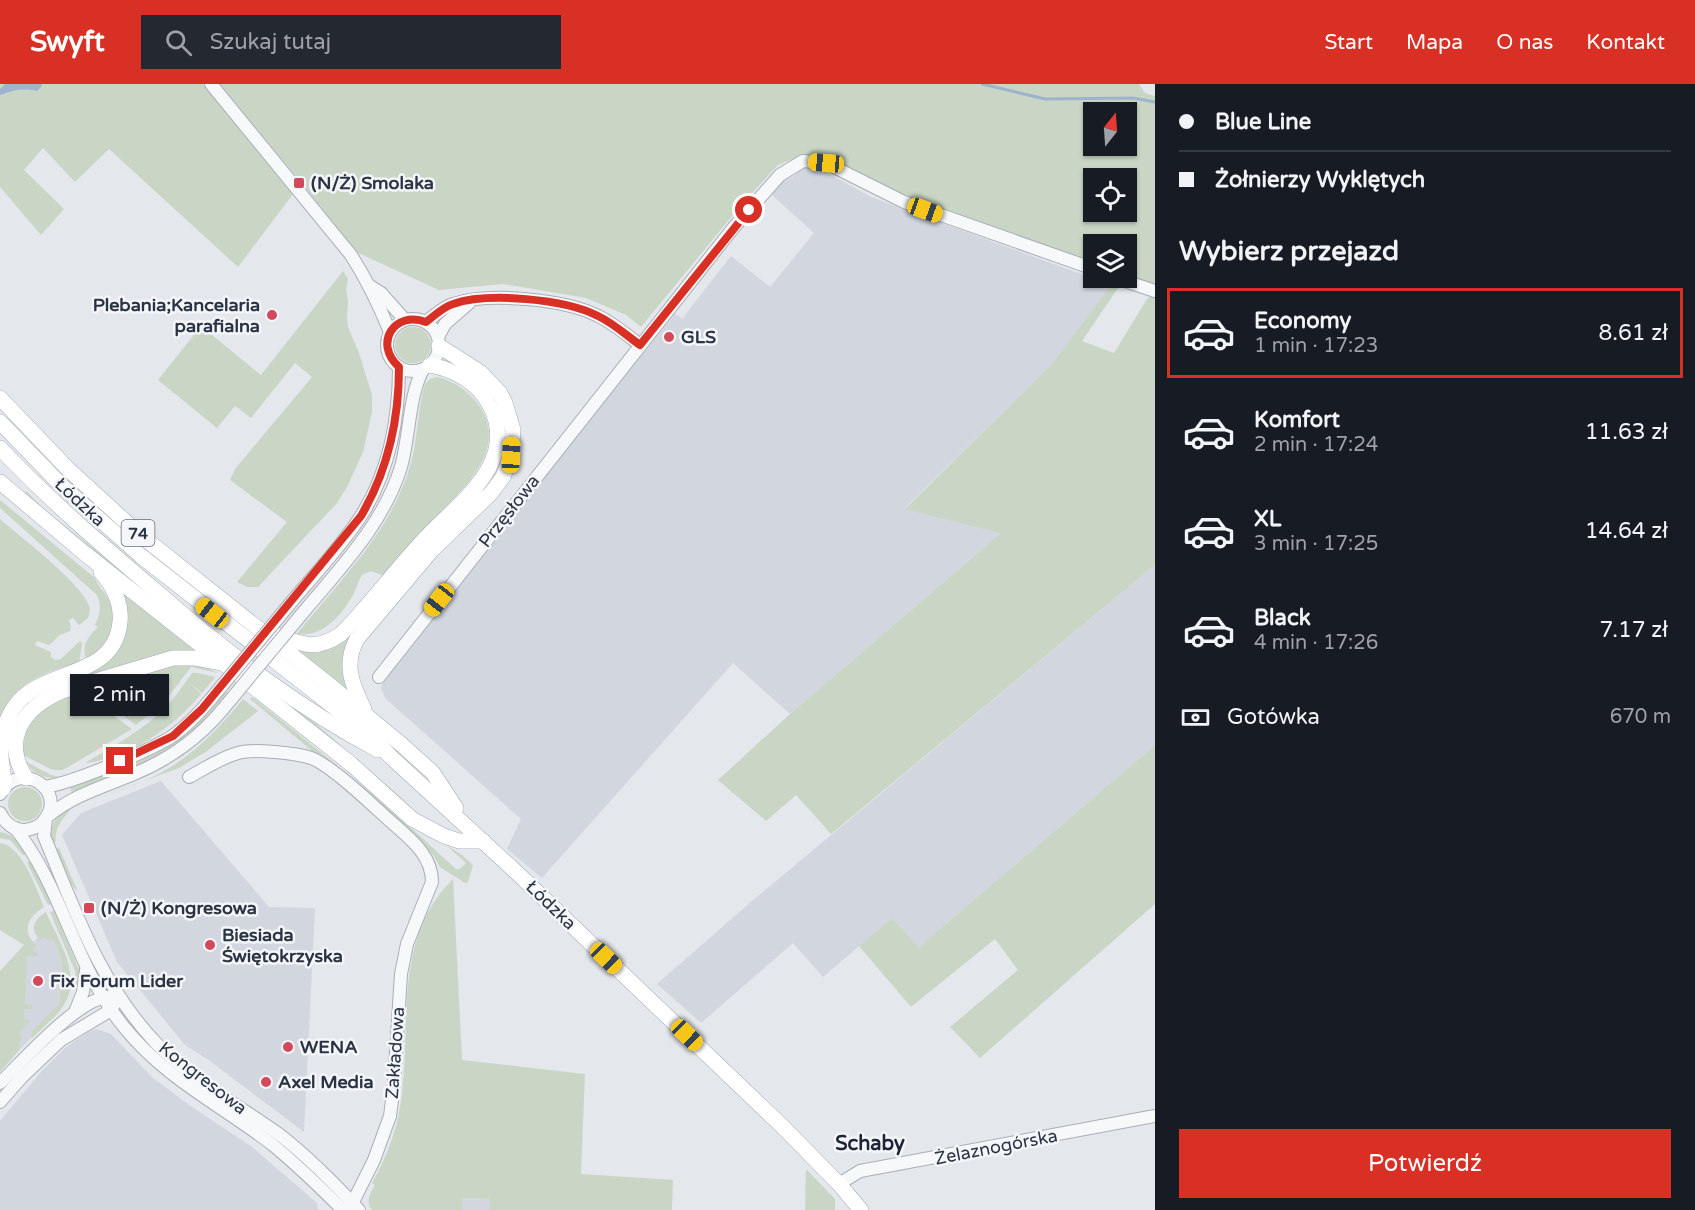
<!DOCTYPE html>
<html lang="pl">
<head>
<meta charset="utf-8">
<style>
  :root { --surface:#171b24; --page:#242831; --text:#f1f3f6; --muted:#9ea1a6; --line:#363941; --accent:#d93025 }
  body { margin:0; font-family:"Varela Round",sans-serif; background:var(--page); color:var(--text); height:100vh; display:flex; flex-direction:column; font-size:22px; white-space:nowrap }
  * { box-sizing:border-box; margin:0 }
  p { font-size:20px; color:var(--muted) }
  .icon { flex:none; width:33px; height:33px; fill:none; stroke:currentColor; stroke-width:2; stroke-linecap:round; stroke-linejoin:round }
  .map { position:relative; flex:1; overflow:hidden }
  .drawer { display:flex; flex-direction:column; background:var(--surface); width:540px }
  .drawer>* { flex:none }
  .guide { display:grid; align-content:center; height:132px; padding:0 24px; background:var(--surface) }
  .needle { width:39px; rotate:17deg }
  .tools { position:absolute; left:1083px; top:18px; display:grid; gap:12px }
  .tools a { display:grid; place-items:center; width:54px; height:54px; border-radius:0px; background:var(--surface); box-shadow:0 2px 4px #0004; font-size:30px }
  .end { position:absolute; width:27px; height:27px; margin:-14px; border:8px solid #d93025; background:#fff; box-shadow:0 0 0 3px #fff }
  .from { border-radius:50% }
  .bubble { position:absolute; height:42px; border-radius:0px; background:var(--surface); box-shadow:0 2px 4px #0004; font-size:20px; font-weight:600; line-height:42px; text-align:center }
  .car { position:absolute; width:18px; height:36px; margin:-18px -9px; border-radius:8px; box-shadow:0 0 4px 2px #0007; background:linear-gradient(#f5c518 24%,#345 0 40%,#f5c518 0 76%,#345 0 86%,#f5c518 0) }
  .guide b { display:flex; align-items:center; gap:21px; height:57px; font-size:22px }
  .guide b+b { border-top:2px solid var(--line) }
  .guide i { width:15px; height:15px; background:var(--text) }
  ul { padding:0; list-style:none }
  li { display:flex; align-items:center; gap:18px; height:90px; margin:0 12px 9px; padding:0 12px; border:3px solid transparent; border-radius:0px }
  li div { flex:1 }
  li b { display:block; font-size:22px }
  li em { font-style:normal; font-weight:600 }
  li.selected { border-color:var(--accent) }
  li>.icon { width:54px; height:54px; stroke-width:1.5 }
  h2 { padding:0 24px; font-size:27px; line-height:72px }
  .pay { display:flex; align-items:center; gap:15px; height:66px; padding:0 24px; font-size:22px }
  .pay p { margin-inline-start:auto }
  .cta { display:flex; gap:12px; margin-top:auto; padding:12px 24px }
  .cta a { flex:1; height:69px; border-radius:0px; background:var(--accent); color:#fff; font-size:24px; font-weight:600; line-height:69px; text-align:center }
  header { display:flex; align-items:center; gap:36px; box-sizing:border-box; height:84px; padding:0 30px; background:var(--accent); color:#fff }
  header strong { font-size:28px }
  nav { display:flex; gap:33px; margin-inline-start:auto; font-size:21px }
  .search { width:420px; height:54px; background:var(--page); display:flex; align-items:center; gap:15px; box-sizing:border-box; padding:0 21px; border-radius:0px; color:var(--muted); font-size:22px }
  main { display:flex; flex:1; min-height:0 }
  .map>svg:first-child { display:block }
</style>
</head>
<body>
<header>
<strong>Swyft</strong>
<div class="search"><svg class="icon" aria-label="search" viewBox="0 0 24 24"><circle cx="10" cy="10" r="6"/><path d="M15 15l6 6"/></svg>Szukaj tutaj</div>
<nav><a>Start</a><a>Mapa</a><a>O nas</a><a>Kontakt</a></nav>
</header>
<main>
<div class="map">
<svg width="1155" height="1126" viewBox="0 0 1155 1126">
  <rect width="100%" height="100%" fill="#e4e7ec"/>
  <g fill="#d2d6de">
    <path d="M810,82l10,3 51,28 240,88 -60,80 -146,143 97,24 -212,182 -57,-51 -191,215 -35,-29 14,-30 -136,-121 -4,-10 6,-15 288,-359 7,5 49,-63 39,31 44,-54 -44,-40 8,-9 16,-8 8,-7z"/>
    <path d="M1155,481v180l-236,202 -27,-29 -69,59 -30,-34 -92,80 -44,-39 95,-83z"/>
    <path d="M161,697l108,126 46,1 -11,224 -94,-71 -25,-16 -68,-83 -55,-127 19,-22z"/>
    <path d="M47,842l15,34 -2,43 3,3 -42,42 -2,-4 4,-89z"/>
    <path d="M96,945l15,5 41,43 33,25 67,45 65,56 1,7h-318v-89l41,-49 25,-25 24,-16z"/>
    <path d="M462,1114l28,1v11h-28z"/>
  </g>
  <g fill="#c9d6c5" fill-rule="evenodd">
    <path d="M0,0h203l90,110 -55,73 -129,-118 -34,33 -32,-34 -19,22 40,39 -23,26 -41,-48z"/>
    <path d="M218,0h921l6,9 10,3v190l-28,-10 -1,-32h-32l-1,20 -187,-66 -105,-42 -23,9 -36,39 -101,123 -15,-12 -40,-17 -83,-14 -64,6 -83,-38 -50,-64zM1094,28h32v34h-32zM1094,94h32v34h-32z"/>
    <path d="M343,187l5,8 -2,10 2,13 -1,15 1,10 11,26 13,42v17l-9,40 -16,35 -10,16 -79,84h-11l-10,-5 50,-60 -57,-42 5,-11 77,-92 -17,-14 -44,55 -16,-12 -18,22 -59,-48 43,-54 60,49z"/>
    <path d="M1111,201l7,3 -36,53 32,12 33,-54 4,-3 4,1v268l-324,269 -35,-39 -30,26 -48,-41 72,-66 211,-181 -96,-24 146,-144z"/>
    <circle cx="413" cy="261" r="18"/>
    <path d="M446,273l51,41 10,37 -5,28 -10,19 -136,150 -7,59 -51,-41h17l155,-149 32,-74 -59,-66z"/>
    <path d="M437,293c16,3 31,14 41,27 33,46 -17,86 -45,116 -17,18 -33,37 -49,56l-13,-5 -9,4c-4,6 -5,12 -8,18 -11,21 -31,45 -57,41 42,-53 94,-102 113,-168 8,-26 7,-55 15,-82l5,-5z"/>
    <path d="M26,407l20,20 268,211 99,86 -219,-174 -170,-140z"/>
    <path d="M0,416l95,78c3,9 11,15 15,24 11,20 -4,48 -24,56 -5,-13 3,-22 12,-31l-3,-2c5,-11 7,-19 2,-30l-97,-87z"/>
    <path d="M0,435c19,17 87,68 90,90l-2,9 -9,7 -6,-7 -4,2 2,7 -1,4 -10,4 -11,10 -12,-4 -2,4 16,7v5l4,3 6,-1 19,-18 2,3 -3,19c-34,8 -65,20 -79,54z"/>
    <path d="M121,506l81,62 -161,43 -30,65 -4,2 2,-32 18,-30 78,-38z"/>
    <path d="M176,579l27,3 15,7 -27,-6 -26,34 -29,24 -35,-26 -4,-11z"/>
    <path d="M192,589h6l17,4 -13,16 -12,-10 11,11c-27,33 -73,65 -116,69 28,-17 59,-33 82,-57 10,-11 17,-22 25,-33z"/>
    <path d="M89,607l4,10 39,28 -69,41h-10l-30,-15c1,-46 28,-53 66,-64z"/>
    <path d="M225,608l2,1 -31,36 -35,25 -23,12 -41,15 -25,12 -2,-7c23,-8 47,-15 69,-25 34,-16 62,-42 86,-69z"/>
    <path d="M252,613l133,107 71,65h4l6,-6 -20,-18 16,10 11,10 -5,17 -3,1 -25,-16 -7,-12 -18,-18 -165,-138z"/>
    <path d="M243,615l15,12 -51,40 -28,17 -93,34c25,-10 54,-17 78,-31 32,-18 56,-44 79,-72z"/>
    <path d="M1155,661v159l-175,154 -30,-31 68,-57 -23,-31 -84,68 -52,-61 33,-28 27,29z"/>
    <path d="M25,677l26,14 9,2c-13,4 -28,-4 -35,-16z"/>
    <circle cx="25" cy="720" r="17"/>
    <path d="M71,724c-6,10 -17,18 -15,33l-3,3c-6,-18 3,-29 18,-36z"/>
    <path d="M0,748c14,2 19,11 27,22l-4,1 -13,-15 -10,-2z"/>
    <path d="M0,759c22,3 36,45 44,64 -16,10 -23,23 -8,38l-4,5 6,4v2h-11l-2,48 7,1v4h-8v11h7l-11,12 1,7 -2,5 2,4 -21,24v-101l24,-26 -24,-15z"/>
    <path d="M59,764l19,44 -10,-11 -12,-31z"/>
    <path d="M30,776l9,13 13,31 -4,1 -21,-42z"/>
    <path d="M453,795l9,181 123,14 -4,100 92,6 -1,30h-182v-11l-28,-1v12h-90c-7,-9 -2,-16 3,-25l-3,-2c16,-28 27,-58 30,-91 9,-74 -8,-155 51,-213z"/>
    <path d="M54,827l26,61 -1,16 -3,-2 -1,-15 -25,-59z"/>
    <path d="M46,828c13,31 38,64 16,96 -8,11 -20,20 -30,30l-1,-4 2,-4 27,-27 2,-43 -9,-21 -4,2 -6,-4 -3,3c-11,-10 -6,-21 6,-28z"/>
    <path d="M806,1085l29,30v11h-30z"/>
  </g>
  <path fill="#9fb4cc" d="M5,0h37l-1,3 -4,4c-16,-3 -22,-1 -37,4v-6z"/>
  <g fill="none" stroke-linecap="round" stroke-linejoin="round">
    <path stroke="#9fb4cc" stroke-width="3" d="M982,0l63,15 88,-1 22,4"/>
    <g stroke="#a9aeb7" stroke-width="14">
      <g id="minor">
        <path d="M211,0l140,171c16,25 28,50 39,77"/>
        <path d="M1116,194l39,13"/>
        <path d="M370,202l11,7 24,27"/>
        <circle cx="413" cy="261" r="26"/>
        <path d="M426,238c8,-6 17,-15 27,-18 35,-12 112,-5 145,12 15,7 29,19 42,29"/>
        <path d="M438,253l7,-13 24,-21"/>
        <path d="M289,521c24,-29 51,-57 72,-89 28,-44 38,-98 38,-149"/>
        <path d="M301,531c38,-46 82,-90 100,-148 9,-32 7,-68 22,-98"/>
        <path d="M379,593l355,-450 46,-52 23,-14 23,2 78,39 190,67"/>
        <path d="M189,693c15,-8 31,-19 49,-24 11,-3 25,-2 36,-1 12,1 25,2 37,6 21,8 60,46 78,62 20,18 43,34 43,62l-25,62 -6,30 -7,110 -4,32 -16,44 -25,50"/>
        <path d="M44,703c26,-3 108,-37 130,-52 14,-10 26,-23 37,-36"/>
        <path d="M0,729c5,10 14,18 25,17 8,-1 16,-4 20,-11 22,-29 -25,-61 -45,-25"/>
        <path d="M47,733c26,-22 56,-30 87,-43 34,-14 66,-37 89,-65"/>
        <path d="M46,735l-2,17c31,74 55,147 112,207 36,37 82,62 124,92 28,22 55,49 79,75"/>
        <path d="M15,744c48,60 59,138 109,199 43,53 96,77 149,118 24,20 48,43 70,65"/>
        <path d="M75,928l8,-20 3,-22"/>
        <path d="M0,999c23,-22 77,-84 108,-86"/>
        <path d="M0,1018l22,-25 39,-37 50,-30 4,-7"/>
        <path d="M839,1100l21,-13 295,-55"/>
      </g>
    </g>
    <g stroke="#a3abb8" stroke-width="16">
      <g id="major">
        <path d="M0,314l68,71 71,65 193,153 70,58 31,28 23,35"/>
        <path d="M0,338l62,64 79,70 230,180 20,21 123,113 270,258 55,56 22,26"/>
        <path d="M0,364c49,52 103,98 157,144 69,60 141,116 221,158"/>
        <path d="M0,398l83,70 268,212 61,55 32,17 15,5h24"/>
        <path d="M274,550c27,10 41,18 67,0 28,-28 52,-61 79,-90 34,-39 102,-80 69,-140 -12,-22 -35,-34 -59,-39"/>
        <path d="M364,625c-12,-24 -21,-45 -7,-70l75,-89 59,-57 12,-16 8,-22 2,-25 -8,-27 -5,-10 -20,-21 -41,-26"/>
        <path d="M26,694c-25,-39 -2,-71 36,-87l111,-33h21l27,5"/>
        <path d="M3,705c2,-12 -1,-21 -2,-32 -1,-17 3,-34 12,-48 28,-44 101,-27 107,-87 2,-20 -7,-36 -19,-50"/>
      </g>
    </g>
    <use href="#minor" stroke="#f7f8fa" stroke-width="12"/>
    <use href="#major" stroke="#fff" stroke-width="15"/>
    <g stroke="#a9aeb7" stroke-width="14" stroke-linecap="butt">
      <g id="minor-bridge">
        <path d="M211,615l78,-94"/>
        <path d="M223,625l78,-94"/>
      </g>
    </g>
    <use href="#minor-bridge" stroke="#f7f8fa" stroke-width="12"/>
  </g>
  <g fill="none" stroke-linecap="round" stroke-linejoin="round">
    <path stroke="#d93025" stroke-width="8" d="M120,677l53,-25 29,-27 159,-193c27,-46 38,-97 38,-149 -26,-23 -5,-57 27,-45 8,-6 17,-15 27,-18 35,-12 112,-5 145,12 15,7 28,19 42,29l109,-135"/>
  </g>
  <g fill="#d1495b" stroke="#f4f6f9" stroke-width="2">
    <rect x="293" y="93" width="12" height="12" rx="3"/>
    <circle cx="272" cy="231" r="6"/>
    <circle cx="669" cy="253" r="6"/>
    <rect x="83" y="818" width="12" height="12" rx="3"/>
    <circle cx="210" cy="861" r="6"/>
    <circle cx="38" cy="897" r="6"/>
    <circle cx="288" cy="963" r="6"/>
    <circle cx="266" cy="998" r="6"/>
  </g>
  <g text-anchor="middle" stroke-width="5" stroke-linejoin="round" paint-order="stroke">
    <rect fill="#f4f6f9" stroke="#676e7b" stroke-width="1.5" x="121.5" y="436" width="33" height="26" rx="4.5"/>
    <g font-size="16" font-weight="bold" fill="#2b3445">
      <text x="138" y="455">74</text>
    </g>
    <g font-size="18" font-weight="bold" fill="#2b3445" stroke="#f4f6f9" text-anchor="start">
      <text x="311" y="105">(N/Ż) Smolaka</text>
      <text x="260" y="227" text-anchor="end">Plebania;Kancelaria<tspan x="260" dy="21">parafialna</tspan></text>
      <text x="681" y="259">GLS</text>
      <text x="101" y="830">(N/Ż) Kongresowa</text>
      <text x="222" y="857">Biesiada<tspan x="222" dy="21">Świętokrzyska</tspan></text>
      <text x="50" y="903">Fix Forum Lider</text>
      <text x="300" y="969">WENA</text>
      <text x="278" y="1004">Axel Media</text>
    </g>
    <g font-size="18" fill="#2b3445" stroke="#f4f6f9">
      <text transform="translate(80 418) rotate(43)" y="6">Łódzka</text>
      <text transform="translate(509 427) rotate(-52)" y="6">Przęsłowa</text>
      <text transform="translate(551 821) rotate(44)" y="6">Łódzka</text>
      <text transform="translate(395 969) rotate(-86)" y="6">Zakładowa</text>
      <text transform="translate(203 994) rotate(38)" y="6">Kongresowa</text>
      <text transform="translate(996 1063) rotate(-11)" y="6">Żelaznogórska</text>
    </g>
    <g font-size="20" font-weight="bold" fill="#1d2536" stroke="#f4f6f9">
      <text x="870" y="1066">Schaby</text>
    </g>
  </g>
</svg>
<div class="tools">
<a><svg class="needle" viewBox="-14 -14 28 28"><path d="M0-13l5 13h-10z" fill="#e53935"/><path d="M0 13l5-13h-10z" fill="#9ea1a6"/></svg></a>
<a><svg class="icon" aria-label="locate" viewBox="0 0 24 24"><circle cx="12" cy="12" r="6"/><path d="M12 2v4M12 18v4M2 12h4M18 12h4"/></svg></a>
<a><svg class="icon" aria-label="layers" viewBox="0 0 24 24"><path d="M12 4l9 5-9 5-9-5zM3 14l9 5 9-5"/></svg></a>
</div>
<i class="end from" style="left:749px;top:126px"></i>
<i class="end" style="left:120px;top:677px"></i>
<div class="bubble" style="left:70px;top:590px;width:99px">2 min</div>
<i class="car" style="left:826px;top:79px;rotate:275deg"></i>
<i class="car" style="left:925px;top:126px;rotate:110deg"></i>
<i class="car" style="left:511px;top:371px;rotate:3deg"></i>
<i class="car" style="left:439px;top:516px;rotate:218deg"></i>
<i class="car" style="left:212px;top:529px;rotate:308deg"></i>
<i class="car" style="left:606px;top:874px;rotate:134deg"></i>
<i class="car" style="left:687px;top:951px;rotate:134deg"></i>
</div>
<section class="drawer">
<div class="guide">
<b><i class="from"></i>Blue Line</b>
<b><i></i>Żołnierzy Wyklętych</b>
</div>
<h2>Wybierz przejazd</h2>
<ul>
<li class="selected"><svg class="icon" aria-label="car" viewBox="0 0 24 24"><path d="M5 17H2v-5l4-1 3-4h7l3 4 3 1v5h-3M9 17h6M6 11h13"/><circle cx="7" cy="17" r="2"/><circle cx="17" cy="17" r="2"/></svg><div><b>Economy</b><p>1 min · 17:23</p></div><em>8.61 zł</em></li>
<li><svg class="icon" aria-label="car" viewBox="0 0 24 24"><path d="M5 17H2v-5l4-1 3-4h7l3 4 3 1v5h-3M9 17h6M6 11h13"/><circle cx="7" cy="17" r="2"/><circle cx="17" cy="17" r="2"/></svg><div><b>Komfort</b><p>2 min · 17:24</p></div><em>11.63 zł</em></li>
<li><svg class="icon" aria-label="car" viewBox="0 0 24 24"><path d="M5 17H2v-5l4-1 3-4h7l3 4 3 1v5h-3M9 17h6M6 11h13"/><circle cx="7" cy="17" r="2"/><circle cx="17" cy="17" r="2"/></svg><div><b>XL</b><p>3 min · 17:25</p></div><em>14.64 zł</em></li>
<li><svg class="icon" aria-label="car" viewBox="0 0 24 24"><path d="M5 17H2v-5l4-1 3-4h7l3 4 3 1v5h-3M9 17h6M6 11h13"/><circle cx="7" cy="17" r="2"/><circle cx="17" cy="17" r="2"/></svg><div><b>Black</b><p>4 min · 17:26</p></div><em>7.17 zł</em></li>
</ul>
<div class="pay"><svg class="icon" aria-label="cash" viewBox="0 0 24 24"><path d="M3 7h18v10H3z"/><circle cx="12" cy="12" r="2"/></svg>Gotówka<p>670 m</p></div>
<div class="cta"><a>Potwierdź</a></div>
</section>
</main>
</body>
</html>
